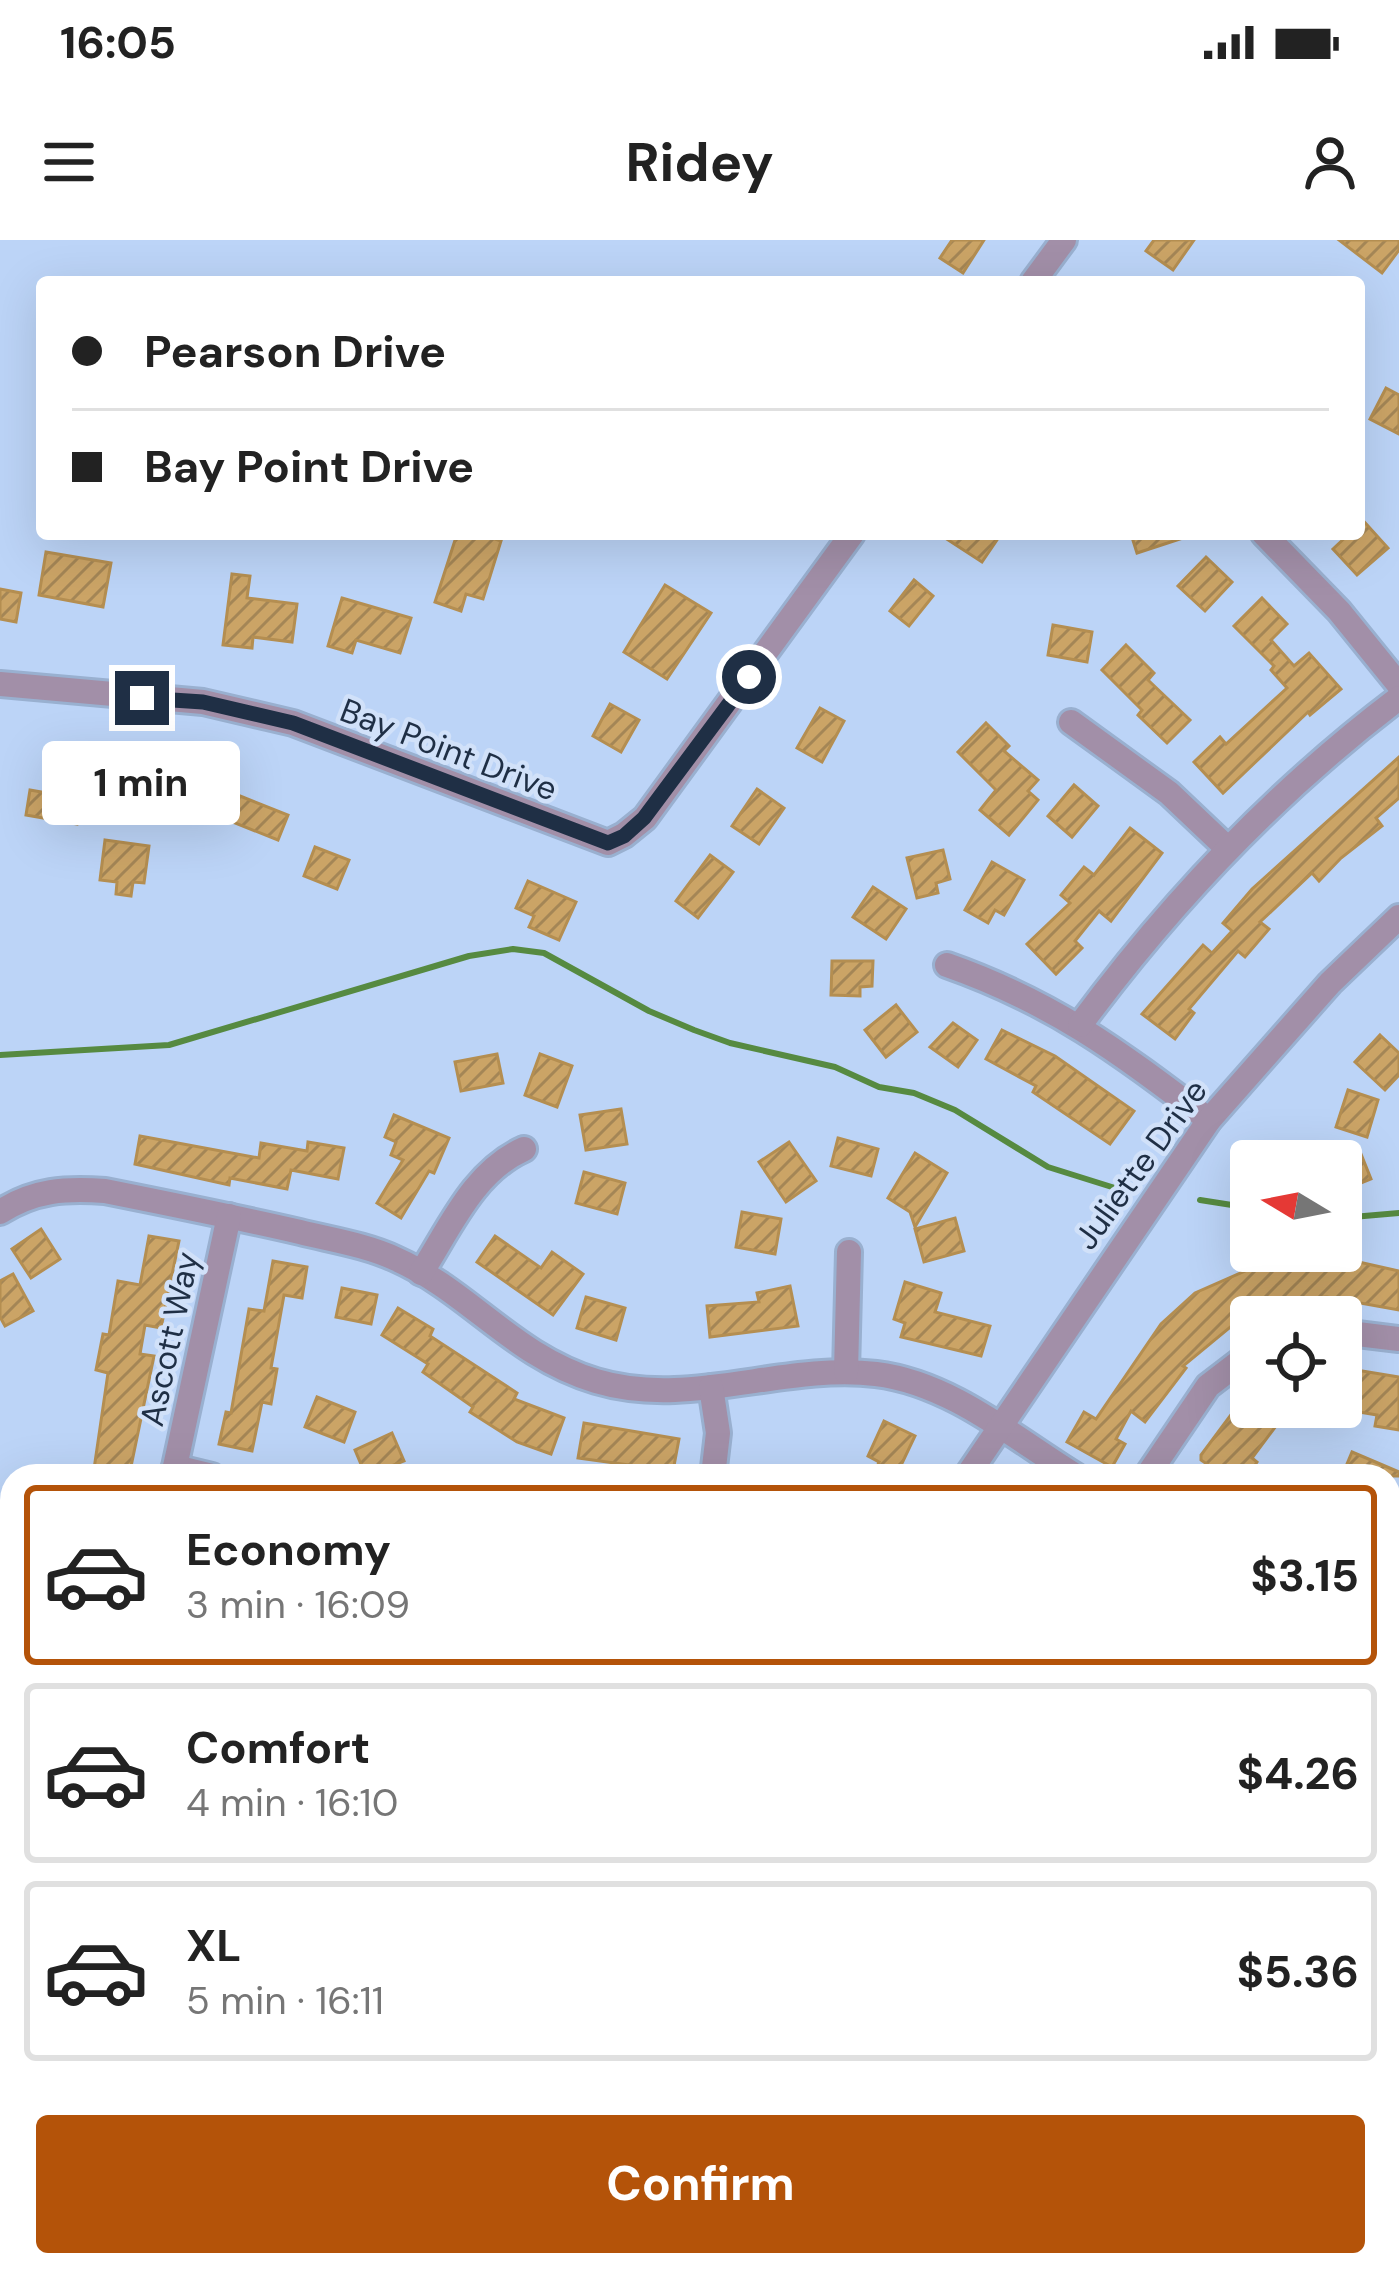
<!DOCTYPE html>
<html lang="en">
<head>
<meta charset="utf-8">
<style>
  :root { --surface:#fff; --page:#f2f2f2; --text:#222; --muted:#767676; --line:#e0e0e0; --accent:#b45309 }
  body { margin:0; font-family:"DM Sans",sans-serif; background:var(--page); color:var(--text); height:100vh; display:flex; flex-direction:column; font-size:45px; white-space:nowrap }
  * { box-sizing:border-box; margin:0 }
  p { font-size:39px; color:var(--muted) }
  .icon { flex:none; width:66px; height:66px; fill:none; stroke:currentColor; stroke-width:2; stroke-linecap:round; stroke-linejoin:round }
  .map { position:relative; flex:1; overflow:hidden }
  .side { position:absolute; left:0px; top:1224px; width:1401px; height:813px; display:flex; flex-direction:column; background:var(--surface); border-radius:36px 36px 0 0; box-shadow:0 12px 48px #0002 }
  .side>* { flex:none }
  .hud { position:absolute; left:36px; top:36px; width:1329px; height:264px; border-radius:12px; box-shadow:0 12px 48px #0002; display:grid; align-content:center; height:264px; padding:0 36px; background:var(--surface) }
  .needle { width:78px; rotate:280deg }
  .fabs { position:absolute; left:1230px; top:900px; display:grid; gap:24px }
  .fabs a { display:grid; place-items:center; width:132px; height:132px; border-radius:12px; background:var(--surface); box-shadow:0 12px 48px #0002; font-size:60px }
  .end { position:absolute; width:54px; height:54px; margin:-27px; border:15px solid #1f2f45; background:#fff; box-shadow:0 0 0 6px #fff }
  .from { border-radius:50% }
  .bubble { position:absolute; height:84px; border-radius:12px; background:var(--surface); box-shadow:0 12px 48px #0002; font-size:39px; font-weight:700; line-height:84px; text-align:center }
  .hud b { display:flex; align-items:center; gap:42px; height:114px; font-size:45px }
  .hud b+b { border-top:3px solid var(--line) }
  .hud i { width:30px; height:30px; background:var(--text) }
  ul { padding:21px 0 0; list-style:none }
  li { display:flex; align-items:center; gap:36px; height:180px; margin:0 24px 18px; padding:0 12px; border:6px solid var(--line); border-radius:12px }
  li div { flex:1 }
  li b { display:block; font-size:45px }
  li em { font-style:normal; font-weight:700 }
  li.selected { border-color:var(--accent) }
  li>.icon { width:108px; height:108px; stroke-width:1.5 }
  .primary-button { display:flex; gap:24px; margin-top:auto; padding:24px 36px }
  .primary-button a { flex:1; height:138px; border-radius:12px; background:var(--accent); color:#fff; font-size:48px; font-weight:700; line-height:138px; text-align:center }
  .status { display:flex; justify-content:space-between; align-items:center; height:84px; padding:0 60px; background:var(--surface); direction:ltr }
  .status svg { height:33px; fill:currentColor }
  header { display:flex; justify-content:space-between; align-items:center; height:156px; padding:0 36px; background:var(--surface); font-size:54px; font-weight:700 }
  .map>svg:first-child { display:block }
</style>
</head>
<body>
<div class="status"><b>16:05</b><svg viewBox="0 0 49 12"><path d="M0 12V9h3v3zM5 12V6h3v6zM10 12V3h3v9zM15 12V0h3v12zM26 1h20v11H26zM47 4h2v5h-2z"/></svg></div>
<header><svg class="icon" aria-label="menu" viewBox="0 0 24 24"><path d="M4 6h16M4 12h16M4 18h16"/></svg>Ridey<svg class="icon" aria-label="person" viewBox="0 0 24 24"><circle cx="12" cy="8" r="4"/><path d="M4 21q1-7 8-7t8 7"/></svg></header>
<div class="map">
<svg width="1399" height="2036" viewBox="0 0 1399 2036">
  <defs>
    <pattern id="building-hatch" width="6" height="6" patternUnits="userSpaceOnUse" patternTransform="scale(3)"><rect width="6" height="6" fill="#cba466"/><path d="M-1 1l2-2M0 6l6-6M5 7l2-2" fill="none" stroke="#a48656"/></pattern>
  </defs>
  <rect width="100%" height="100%" fill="#bcd4f7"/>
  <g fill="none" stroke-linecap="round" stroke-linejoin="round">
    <g stroke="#568a41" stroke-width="6">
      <path d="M0,815l169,-10 300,-89 44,-7 31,4 105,58 45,19 36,13 105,24 44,20 35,6 41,17 93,57 67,21"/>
      <path d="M1200,960l51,8"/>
      <path d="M1341,978l58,-5"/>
    </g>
  </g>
  <g fill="url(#building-hatch)" stroke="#b48e51" stroke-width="3">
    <path d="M952,0h32l-21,33 -23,-15z"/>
    <path d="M1154,0h40l-21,30 -27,-19z"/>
    <path d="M1339,0h60v10l-17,23z"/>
    <path d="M1386,148l13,7v39l-29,-15z"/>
    <path d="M1359,276l29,32 -31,27 -24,-26 16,-15h10z"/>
    <path d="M457,294h23l21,7 -18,58 -17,-5 -5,17 -26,-9z"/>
    <path d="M939,294h62l-19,28z"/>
    <path d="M1131,294h54l1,3 -49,16z"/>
    <path d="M46,312l65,11 -8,44 -64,-12z"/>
    <path d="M1206,317l26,25 -27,29 -27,-25z"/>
    <path d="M232,334l18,2 -3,22 50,6 -5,38 -39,-5 -1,11 -29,-3z"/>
    <path d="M914,340l19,16 -24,30 -19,-15z"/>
    <path d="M665,345l46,28 -44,66 -43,-27z"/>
    <path d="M0,349l21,4 -5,29 -16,-3z"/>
    <path d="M342,358l69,20 -11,35 -44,-13 -4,13 -24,-7z"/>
    <path d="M1262,358l25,26 -16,16 23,26 15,-13 32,36 -31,26 -2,-3 -85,81 -29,-31 26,-25 6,7 61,-56 -16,-18 3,-4 -40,-40z"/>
    <path d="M1053,385l39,7 -5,30 -39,-7z"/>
    <path d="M1126,405l28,28 -6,7 42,40 -23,23 -29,-28 4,-5 -40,-40z"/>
    <path d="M610,464l29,16 -18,32 -28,-16z"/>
    <path d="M820,468l24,13 -22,41 -25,-14z"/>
    <path d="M986,483l23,23 -5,5 34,29 -10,11 10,9 -29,35 -29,-25 16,-20 -38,-38z"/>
    <path d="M1399,517v41l-23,20 6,8 -41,32 -22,23 -7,-8 -52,49 9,7 -24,28 -7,-6 -49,58 5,4 -19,26 -33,-25 61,-69 9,8 20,-22 -9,-8 29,-34z"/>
    <path d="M1074,545l24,21 -26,31 -24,-21z"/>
    <path d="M757,549l27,19 -25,36 -27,-18z"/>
    <path d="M30,550l51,9 -4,25 -51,-9z"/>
    <path d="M240,556l48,19 -10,25 -48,-19z"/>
    <path d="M1130,588l32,25 -51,68 -12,-10 -24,30 7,7 -26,26 -29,-30 43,-41 -9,-8 23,-28 10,8z"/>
    <path d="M105,600l44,6 -5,37 -11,-1 -2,14 -15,-2 1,-12 -17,-2z"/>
    <path d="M315,607l34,13 -12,29 -33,-13z"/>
    <path d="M943,610l7,29 -14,4 2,10 -21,5 -10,-40z"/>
    <path d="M710,615l23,17 -35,46 -22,-17z"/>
    <path d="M992,622l32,18 -20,35 -9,-5 -7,13 -23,-13z"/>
    <path d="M528,641l48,21 -17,38 -30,-13 5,-11 -18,-8z"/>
    <path d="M873,647l33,22 -20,30 -33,-22z"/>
    <path d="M832,721h41l-1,25 -12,1v9l-29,-1z"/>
    <path d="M896,765l21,27 -31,25 -21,-27z"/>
    <path d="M953,783l24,17 -19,27 -28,-20z"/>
    <path d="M1002,790l53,26 79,55 -24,33 -77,-52 3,-6 -50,-27z"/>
    <path d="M1380,795l19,18v22l-14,15 -30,-28z"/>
    <path d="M497,814l6,29 -42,8 -6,-29z"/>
    <path d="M540,814l32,12 -15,41 -32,-12z"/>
    <path d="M1348,850l30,10 -11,37 -31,-10z"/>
    <path d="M621,869l6,35 -41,6 -6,-35z"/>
    <path d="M394,875l55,23 -15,35 -5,-2 -28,47 -24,-15 26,-43 -12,-5 5,-13 -11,-5z"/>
    <path d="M140,896l119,22 2,-15 46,8 1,-9 36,6 -6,31 -47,-9 -4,19 -57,-11 -1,7 -94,-21z"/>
    <path d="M838,898l40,11 -7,27 -40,-10z"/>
    <path d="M789,902l27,39 -30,21 -27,-40z"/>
    <path d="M915,913l32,20 -32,54 -5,-15 -22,-14z"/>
    <path d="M1361,914l10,25 -30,12v-29z"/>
    <path d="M584,932l41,11 -8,31 -41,-11z"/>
    <path d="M742,972l39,7 -6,35 -39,-7z"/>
    <path d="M955,978l9,33 -40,11 -9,-33z"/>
    <path d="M41,989l19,30 -29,19 -19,-29z"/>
    <path d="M149,996l30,5 -18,87 -16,-3 -5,29 14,2 -25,120h-36l15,-103 -12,-3 7,-36 6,1 9,-54 22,4z"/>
    <path d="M495,996l46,32 11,-16 31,22 -30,41 -76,-53z"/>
    <path d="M1332,1016l67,15v39l-72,-13 -35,2 -46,15 -63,52 3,2 -41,54 -14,-11 -15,28 9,5 -13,23 -45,-25 17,-30 12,7 65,-95 34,-31 75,-33z"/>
    <path d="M273,1021l34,6 -5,31 -18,-3 -13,73 6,1 -6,35 -9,-2 -10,49 -33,-7 7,-32 5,1 18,-104 15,2z"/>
    <path d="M13,1034l20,37 -28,15 -5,-9v-36z"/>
    <path d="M905,1042l36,11 -6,19 55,14 -9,30 -80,-19 4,-14 -11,-4z"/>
    <path d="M790,1046l8,40 -88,11 -3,-31 52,-4 -2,-9z"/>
    <path d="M342,1048l35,7 -6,29 -35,-7z"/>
    <path d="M586,1057l39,11 -9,32 -39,-12z"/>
    <path d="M398,1068l35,21 -3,7 87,57 -3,6 50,19 -13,36 -34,-12 -47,-30 3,-5 -50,-35 5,-8 -46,-29z"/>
    <path d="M1350,1129l49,8v53l-24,-4 2,-11 -36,-6v-31l8,1z"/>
    <path d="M1245,1156l6,5v6h8l20,15 -27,36 5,4 -9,14h-24l-23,-16v-5z"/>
    <path d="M317,1157l38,15 -11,30 -39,-15z"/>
    <path d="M884,1181l31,15 -19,40 -20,-7 3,-7 -11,-6z"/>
    <path d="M584,1183l95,16 -6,32 -95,-13z"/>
    <path d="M392,1193l12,28 -38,15 -11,-26z"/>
    <path d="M1352,1212l47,20v4h-57z"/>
  </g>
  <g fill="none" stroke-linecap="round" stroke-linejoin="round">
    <g stroke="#99b0d0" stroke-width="30">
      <g id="minor">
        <path d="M1033,42l31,-42"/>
        <path d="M1264,294l75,77 60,74"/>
        <path d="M0,444l203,18 90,21 315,120 16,-8 21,-17 207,-284"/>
        <path d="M1071,482l98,71 58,55"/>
        <path d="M947,725c108,38 172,87 262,155"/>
        <path d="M1080,785c91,-123 196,-234 319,-327"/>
        <path d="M0,972c34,-22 66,-24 105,-21 65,13 130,26 195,41 32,8 66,13 96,27 74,33 117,97 200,122 93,28 186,-18 280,-7 75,9 138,64 200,102"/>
        <path d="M421,1033c29,-45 52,-101 103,-124"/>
        <path d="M1341,1092l58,7"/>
        <path d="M846,1132l3,-120"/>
        <path d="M711,1147l7,46 -5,43"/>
        <path d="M175,1227l37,9"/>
        <path d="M173,1236l56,-260"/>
        <path d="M967,1236l242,-356 121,-137 69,-66"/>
        <path d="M1147,1236l61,-90 43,-33"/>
        <path d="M1389,1448h10"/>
        <path d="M0,1995l12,-22"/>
        <path d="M163,2036l8,-11"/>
        <path d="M436,2036l4,-11"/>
        <path d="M672,2036l1,-11"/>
        <path d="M960,2036l2,-11"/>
      </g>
    </g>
    <use href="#minor" stroke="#a28fa8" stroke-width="24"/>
  </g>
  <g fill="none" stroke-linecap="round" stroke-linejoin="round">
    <path stroke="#1f2f45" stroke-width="15" d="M142,458l61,4 90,21 315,120 16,-7 20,-18 105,-141"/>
  </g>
  <g text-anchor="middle" stroke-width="9" stroke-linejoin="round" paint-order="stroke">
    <g font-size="33" fill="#1f2f45" stroke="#d1e1f9">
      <text transform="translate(449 509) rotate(21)" y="12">Bay Point Drive</text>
      <text transform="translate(1140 924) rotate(-54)" y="12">Juliette Drive</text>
      <text transform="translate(169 1099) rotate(-78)" y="12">Ascott Way</text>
    </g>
  </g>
</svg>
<div class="fabs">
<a><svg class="needle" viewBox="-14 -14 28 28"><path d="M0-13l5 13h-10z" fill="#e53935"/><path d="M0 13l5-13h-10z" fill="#767676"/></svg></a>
<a><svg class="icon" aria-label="locate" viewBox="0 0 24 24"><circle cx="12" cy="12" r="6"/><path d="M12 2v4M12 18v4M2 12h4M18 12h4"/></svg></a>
</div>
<i class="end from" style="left:749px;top:437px"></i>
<i class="end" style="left:142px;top:458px"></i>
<div class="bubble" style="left:42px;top:501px;width:198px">1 min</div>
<div class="hud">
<b><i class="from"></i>Pearson Drive</b>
<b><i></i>Bay Point Drive</b>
</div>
<section class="side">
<ul>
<li class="selected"><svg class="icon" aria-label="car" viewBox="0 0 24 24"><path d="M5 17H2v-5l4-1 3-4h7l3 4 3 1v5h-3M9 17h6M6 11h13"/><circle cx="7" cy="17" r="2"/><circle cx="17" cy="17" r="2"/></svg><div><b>Economy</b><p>3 min · 16:09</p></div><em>$3.15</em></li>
<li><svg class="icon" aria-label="car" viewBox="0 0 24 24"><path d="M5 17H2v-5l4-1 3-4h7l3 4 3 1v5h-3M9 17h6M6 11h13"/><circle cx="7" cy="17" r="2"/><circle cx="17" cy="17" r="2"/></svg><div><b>Comfort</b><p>4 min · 16:10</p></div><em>$4.26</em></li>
<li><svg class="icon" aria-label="car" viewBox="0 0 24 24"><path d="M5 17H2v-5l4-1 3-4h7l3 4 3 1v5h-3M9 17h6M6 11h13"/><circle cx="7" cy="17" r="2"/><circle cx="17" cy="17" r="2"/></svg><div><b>XL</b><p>5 min · 16:11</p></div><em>$5.36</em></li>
</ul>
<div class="primary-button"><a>Confirm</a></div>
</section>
</div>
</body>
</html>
